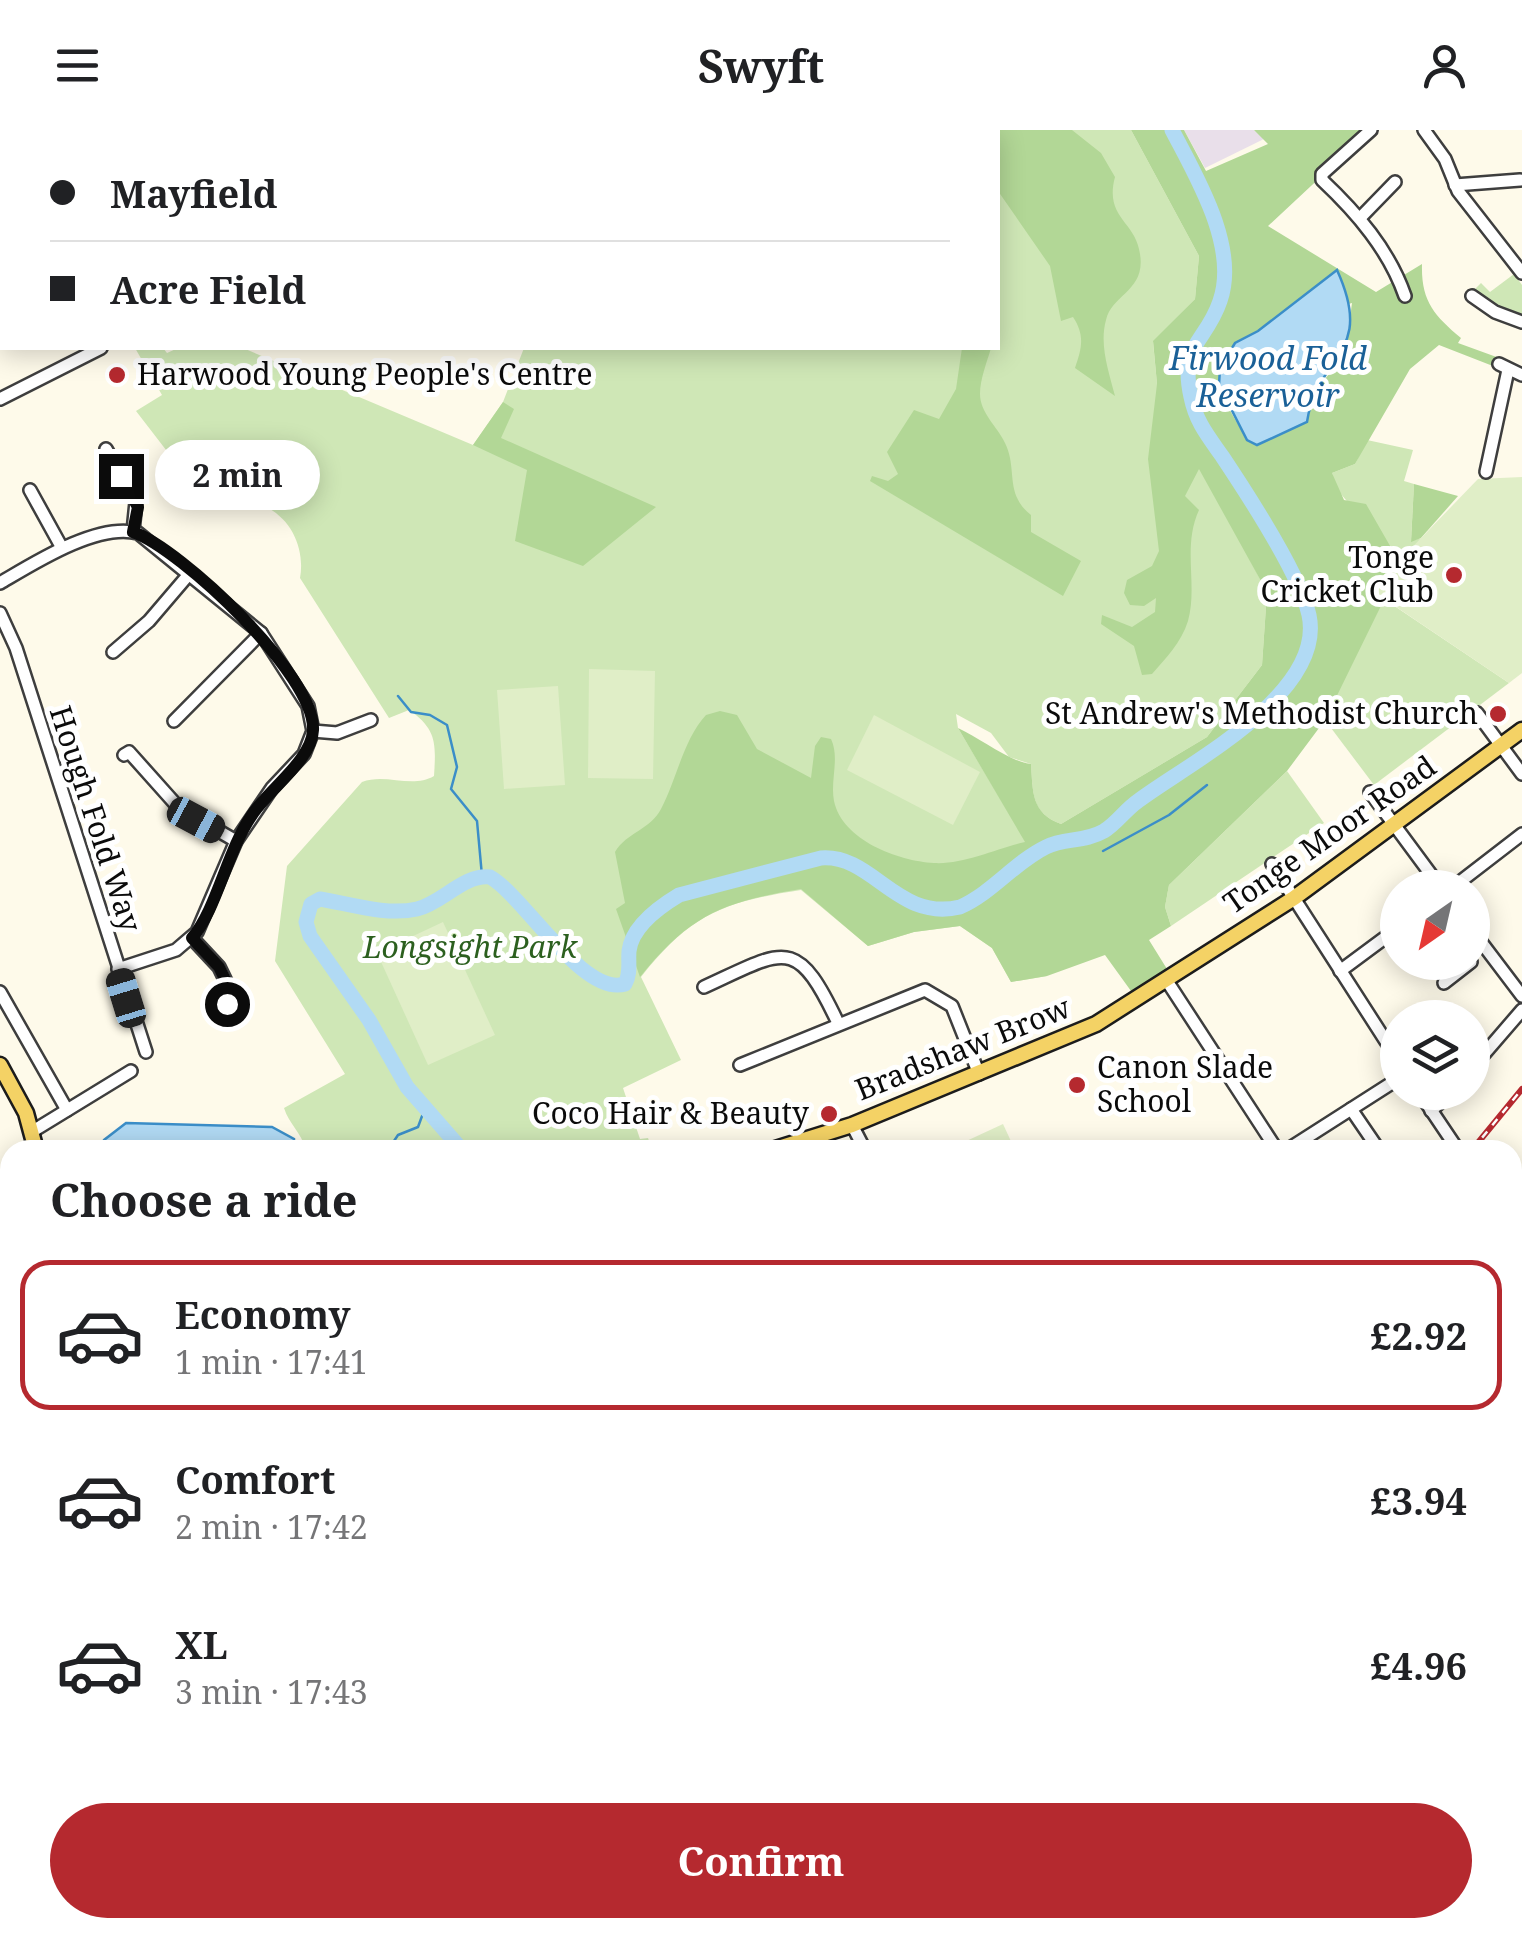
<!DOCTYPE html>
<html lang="en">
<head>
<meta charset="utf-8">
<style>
  :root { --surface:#fff; --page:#f2f2f2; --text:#202124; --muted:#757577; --line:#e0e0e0; --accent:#b5292f }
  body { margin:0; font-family:"Noto Serif",serif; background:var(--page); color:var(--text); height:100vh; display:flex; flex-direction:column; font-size:38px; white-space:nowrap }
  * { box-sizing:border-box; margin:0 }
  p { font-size:32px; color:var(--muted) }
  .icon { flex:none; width:55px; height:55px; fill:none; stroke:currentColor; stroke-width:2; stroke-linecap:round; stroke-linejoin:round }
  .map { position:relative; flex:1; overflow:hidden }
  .side { position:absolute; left:0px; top:1010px; width:1522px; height:798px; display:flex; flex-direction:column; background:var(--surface); border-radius:30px 30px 0 0; box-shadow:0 5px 25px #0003 }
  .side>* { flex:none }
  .hud { position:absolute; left:0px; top:0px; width:1000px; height:220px; box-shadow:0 5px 25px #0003; display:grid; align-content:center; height:220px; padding:0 50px; background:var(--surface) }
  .needle { width:65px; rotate:214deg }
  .fabs { position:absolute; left:1380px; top:740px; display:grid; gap:20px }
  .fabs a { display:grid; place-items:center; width:110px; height:110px; border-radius:50%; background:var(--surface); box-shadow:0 5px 25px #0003; font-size:50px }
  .end { position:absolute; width:45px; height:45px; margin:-22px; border:12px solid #0b0b0b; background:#fff; box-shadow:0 0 0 5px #fff }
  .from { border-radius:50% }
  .bubble { position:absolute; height:70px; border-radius:35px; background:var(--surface); box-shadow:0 5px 25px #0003; font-size:32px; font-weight:700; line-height:70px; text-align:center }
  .car { position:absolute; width:30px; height:60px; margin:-30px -15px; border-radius:12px; box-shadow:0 0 8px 2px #0007; background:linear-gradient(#222 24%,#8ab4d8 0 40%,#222 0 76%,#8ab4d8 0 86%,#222 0) }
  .hud b { display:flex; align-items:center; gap:35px; height:95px; font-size:38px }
  .hud b+b { border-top:2px solid var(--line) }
  .hud i { width:25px; height:25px; background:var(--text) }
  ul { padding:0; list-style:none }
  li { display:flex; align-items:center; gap:30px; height:150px; margin:0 20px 15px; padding:0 30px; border:5px solid transparent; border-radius:30px }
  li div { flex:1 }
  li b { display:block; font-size:38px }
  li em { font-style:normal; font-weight:700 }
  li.selected { border-color:var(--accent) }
  li>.icon { width:90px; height:90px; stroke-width:1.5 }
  h2 { padding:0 50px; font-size:45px; line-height:120px }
  .primary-button { display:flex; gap:20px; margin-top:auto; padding:20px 50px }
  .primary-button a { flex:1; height:115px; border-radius:60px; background:var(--accent); color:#fff; font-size:40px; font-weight:700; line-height:115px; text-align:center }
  header { display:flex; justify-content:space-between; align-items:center; height:130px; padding:0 50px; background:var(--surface); font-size:45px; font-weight:700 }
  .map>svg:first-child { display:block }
</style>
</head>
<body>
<header><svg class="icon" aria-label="menu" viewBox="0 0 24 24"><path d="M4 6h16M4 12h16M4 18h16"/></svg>Swyft<svg class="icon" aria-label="person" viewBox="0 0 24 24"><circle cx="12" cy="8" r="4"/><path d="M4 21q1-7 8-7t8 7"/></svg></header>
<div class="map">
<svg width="1522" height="1807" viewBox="0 0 1522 1807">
  <rect width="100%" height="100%" fill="#fefaea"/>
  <path fill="#e9dfea" d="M1184,0h70l10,9 -59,29z"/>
  <path fill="#f3f0cc" d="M908,1798h325l-6,9h-326z"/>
  <g fill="#cfe7b6">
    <path d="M375,0h756l68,126 -4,43 -42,43 4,42 110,208 -5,73 -55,72 -146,87c-30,-11 -28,-31 -30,-60l-22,-7 -18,-24 -35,-19 2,14 68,114 21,134 -36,6 -19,-34 -32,-22 -46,6 -46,14 -67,-56c-78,12 -110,24 -160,87l40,83 -58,28 17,51 8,-1 4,12h-346c-5,-18 -17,-26 -22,-42l61,-34 -70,-113 12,-95 75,-84c24,-9 50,7 72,-6 2,-32 3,-47 -25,-66l-20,8 -89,-140c5,-27 -7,-58 -34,-71 -9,-4 -25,-3 -34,-4l-34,-58 -25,14 -37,-48 26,-16 -27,-47h28l4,5 11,-5h65l230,97 30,-43 21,-54h474v-216z"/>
    <path d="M1514,144l8,11v32l-29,-10 -18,-18 6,-6 9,9z"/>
    <path d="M1367,310l46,10 -9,31 10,3 -3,57 10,-3 -20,27 -66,-78 -3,-14 23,-9z"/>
    <path d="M1381,467l128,86 -135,102 -49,-65z"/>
    <path d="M1287,641l37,52 -153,103 -6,-19 4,-22z"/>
    <path d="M1512,1338l10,7v272l-9,2z"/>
    <path d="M0,1491l10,2 -4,130 4,106 -10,2z"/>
    <path d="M10,1744v54h53l8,9h-55l-16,-5v-55z"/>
  </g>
  <g fill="#b2d796" fill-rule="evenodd">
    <path d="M968,0h104l29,23 14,24c-11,41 21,44 25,77 6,37 -28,40 -34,66 -7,25 3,52 9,76l-40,-28c7,-20 10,-33 -2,-51l-12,4 -11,-55 -52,-75v-59z"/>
    <path d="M1131,0h53l22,41 62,-27 -14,-14h117l-103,96 108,66 46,-28c-1,37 12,51 39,74l-3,5 44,16 -4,9 -59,-23 -29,24 -55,95 -23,9 12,27 22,4 35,61 -76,155 -38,51 -118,114 -4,22 6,19 -22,14 18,29 -36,22 -26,-36 -58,21 -36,6 -19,-34 -32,-22 -46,6 -46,14 -67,-57c-78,13 -110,25 -161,88l-24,-68 9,-6 -10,-51c12,-20 35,-22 46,-43 16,-30 22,-69 45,-94l14,-4 17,4 20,34 54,29 4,-32 6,-9 10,2c9,19 -1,41 3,62 8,39 64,60 100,62 28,2 64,-15 91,-21l-67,-114c22,10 52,34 73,36 2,28 0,49 30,60l146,-87 55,-72 5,-73 -68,-123 -14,27 14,14c-17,37 -1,75 -11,111 -7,22 -22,37 -36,53l-10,1 -8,-29 -33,-22 1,-9 30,12 23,-15 1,-14 -12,8 -14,-1 -6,-12 3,-13 25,-14 7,-15 -11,-92 9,-75 -4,-43 42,-42 4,-43zM1352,173c-2,13 -2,28 -6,41 -10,34 -32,32 -39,78l-60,18c-9,-17 -25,-39 -27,-58 -6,-54 94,-67 132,-79z"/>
    <path d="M962,218h29c-4,14 -11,31 -11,46 0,19 17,32 25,49 13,26 -1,51 26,72v17l50,29 -18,35 -193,-115 2,-5 16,5 10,-7 -11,-22 27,-42 25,9 17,-30z"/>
    <path d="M503,272l11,7 -13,29 155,69 -73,59 -68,-25 12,-71 -54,-25z"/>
    <path d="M1414,354l44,12 -37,42 -10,4z"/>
    <path d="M10,1184l-3,66 -7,1v-64z"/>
    <path d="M10,1395v98l-10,-2v-95z"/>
    <path d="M1522,1617v115l-9,5v-118z"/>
    <path d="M156,1798h72l2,9h-76z"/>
    <path d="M1233,1798h223l-8,9h-221z"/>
  </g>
  <g fill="#e0eec7">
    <path d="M1522,347v196l-13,10 -138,-93 107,-111z"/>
    <path d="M589,539l66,2 -2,108 -65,-1z"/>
    <path d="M558,556l7,99 -61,4 -7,-99z"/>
    <path d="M874,585l106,57 -27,53 -106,-55z"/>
    <path d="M443,792l52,113 -67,30 -51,-112z"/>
    <path d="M1003,994l12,26h-68z"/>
  </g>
  <g fill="#b1daf4" stroke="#3b8ec8" stroke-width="2.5">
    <path d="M1337,140c39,86 -20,83 -30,152l-50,23 -10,-5 -28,-55 1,-17 15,-25 23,-12z"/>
    <path d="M126,993l146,4 22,12v11h-191l1,-10z"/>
  </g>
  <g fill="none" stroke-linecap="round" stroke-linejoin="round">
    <g stroke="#3b8ec8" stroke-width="2.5">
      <path d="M398,566l13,16 19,3 17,10 10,42 -6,22 26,32 5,55"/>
      <path d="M1103,721l66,-36 38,-30"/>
      <path d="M388,1020l10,-15 20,-8 7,-19"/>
      <path d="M0,1074l10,1"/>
      <path d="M0,1738l10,-2"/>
    </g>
    <g stroke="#b1daf4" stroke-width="15">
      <path d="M462,1020l-55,-63 -38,-67 -59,-84 -4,-14 5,-18 9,-5c30,5 67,17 97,10 25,-6 47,-35 73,-32 34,19 93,120 135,107 6,-11 3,-21 4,-33 3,-25 30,-44 50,-56l142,-37c52,-4 76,64 139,49 32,-14 55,-45 86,-60 18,-9 39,-5 58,-16 13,-8 21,-21 34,-30 49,-37 188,-107 171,-186 -9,-40 -63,-123 -87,-159 -14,-20 -26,-34 -31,-59 -12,-54 15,-54 29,-96 19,-54 -24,-125 -48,-171"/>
      <path d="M1512,1741l10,-5"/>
      <path d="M86,1798l13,9"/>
      <path d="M1382,1807l19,-9"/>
    </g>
    <g stroke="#3e3e3e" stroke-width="16">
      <g id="minor">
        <path d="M1371,0l-49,44v6c35,33 67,70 83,116"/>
        <path d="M1424,0l21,29 13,32 64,82"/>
        <path d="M1455,55l65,-5"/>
        <path d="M1361,87l34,-35"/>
        <path d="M0,151l2,3"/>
        <path d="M1472,166l23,16 27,10"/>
        <path d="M0,174l2,-1"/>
        <path d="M1499,234l23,11"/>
        <path d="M0,269l101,-51"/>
        <path d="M106,319l30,53 -3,29"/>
        <path d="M1486,342l22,-102"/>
        <path d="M30,360l32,58"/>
        <path d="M0,453c34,-20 98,-61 138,-50l123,100 47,73 5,25 -9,23 -32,34 -36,53 -39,91 -21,18 -58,19"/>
        <path d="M0,483l16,35 130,404"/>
        <path d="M113,522l36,-31 41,-48"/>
        <path d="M1477,583l45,61"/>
        <path d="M174,591l87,-88"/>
        <path d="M313,601l24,2 34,-13"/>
        <path d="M124,625l5,-3 50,56 57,33"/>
        <path d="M1370,662l71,96"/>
        <path d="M1272,734l126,196"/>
        <path d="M1452,758l70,-54"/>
        <path d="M1472,800l50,66"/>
        <path d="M192,808l27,29 16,33 -8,4"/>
        <path d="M1340,841l58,-43"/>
        <path d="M1167,851l110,169"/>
        <path d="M1444,853l27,-21"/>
        <path d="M704,857c81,-37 92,-53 134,36"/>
        <path d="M0,862l67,118"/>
        <path d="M740,935l185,-75 27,16 27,68"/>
        <path d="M1472,938l50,-58"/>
        <path d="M1419,962l39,58"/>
        <path d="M1351,979l28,41"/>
        <path d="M1431,981l20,-19"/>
        <path d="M852,995l13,25"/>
        <path d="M33,1001l98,-60"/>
        <path d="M1287,1020l111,-71"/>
        <path d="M1512,1069l10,-11"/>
        <path d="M1512,1193l10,-11"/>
        <path d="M1512,1197l10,8"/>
        <path d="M0,1304l10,7"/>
        <path d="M1512,1307l10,7"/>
        <path d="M234,1798l1,9"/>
        <path d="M318,1798l20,9"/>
        <path d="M401,1798l20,9"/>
        <path d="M573,1798l24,9"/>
        <path d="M637,1798l7,9"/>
        <path d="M752,1804l17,-6"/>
        <path d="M389,1807l5,-9"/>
        <path d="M602,1807l28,-9"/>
      </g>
    </g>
    <g stroke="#1c1c1c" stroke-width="19">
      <g id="major">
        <path d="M0,935l26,48 10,37"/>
        <path d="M772,1020l80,-25 244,-101 198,-126 228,-168"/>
        <path d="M0,1373l10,-17"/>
        <path d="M475,1807l6,-9"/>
      </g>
    </g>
    <use href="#minor" stroke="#fff" stroke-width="11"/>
    <use href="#major" stroke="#f4d265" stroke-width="14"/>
    <g stroke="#b5292f" stroke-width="6">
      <g id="rail">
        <path d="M1472,1020l50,-61"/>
        <path d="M866,1807l7,-9"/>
      </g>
    </g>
    <use href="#rail" stroke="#fff" stroke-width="2.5" stroke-dasharray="8" stroke-linecap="butt"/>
  </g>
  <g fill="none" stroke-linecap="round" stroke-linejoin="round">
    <path stroke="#0b0b0b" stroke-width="12" d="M121,346l17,31 -5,25c48,17 183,144 180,198 -1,30 -45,60 -61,85 -25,36 -35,94 -60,123l27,29 16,33 -8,4"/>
  </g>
  <g fill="#b5292f" stroke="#fff" stroke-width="4">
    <circle cx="117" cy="245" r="10"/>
    <circle cx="1454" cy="445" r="10"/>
    <circle cx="1498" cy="584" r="10"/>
    <circle cx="1077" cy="955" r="10"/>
    <circle cx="829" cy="984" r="10"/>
  </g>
  <g text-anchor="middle" stroke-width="10" stroke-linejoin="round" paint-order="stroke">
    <g font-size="30" fill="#0b0b0b" stroke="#fff" text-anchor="end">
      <text x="137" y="255" text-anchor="start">Harwood Young People's Centre</text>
      <text x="1434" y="438">Tonge<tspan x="1434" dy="34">Cricket Club</tspan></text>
      <text x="1478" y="594">St Andrew's Methodist Church</text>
      <text x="1097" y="948" text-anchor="start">Canon Slade<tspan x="1097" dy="34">School</tspan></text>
      <text x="809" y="994">Coco Hair &amp; Beauty</text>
    </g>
    <g font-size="30" fill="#0b0b0b" stroke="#fff">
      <text transform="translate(95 689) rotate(72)" y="10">Hough Fold Way</text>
      <text transform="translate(1330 705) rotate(-35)" y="10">Tonge Moor Road</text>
      <text transform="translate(963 919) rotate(-22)" y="10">Bradshaw Brow</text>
    </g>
    <g font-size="30" font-style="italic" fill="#2c601f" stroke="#fff">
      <text x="470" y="828">Longsight Park</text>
    </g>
    <g font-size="32" font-style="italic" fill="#1a6097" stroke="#fff">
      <text x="1268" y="240">Firwood Fold<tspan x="1268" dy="37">Reservoir</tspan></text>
    </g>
  </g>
</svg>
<div class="fabs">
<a><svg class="needle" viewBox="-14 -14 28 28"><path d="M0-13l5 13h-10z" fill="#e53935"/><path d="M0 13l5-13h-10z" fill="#757577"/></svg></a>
<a><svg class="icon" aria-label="layers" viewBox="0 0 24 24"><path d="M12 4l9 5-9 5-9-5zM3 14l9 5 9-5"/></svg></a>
</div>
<i class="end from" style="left:227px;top:874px"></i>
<i class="end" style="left:121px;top:346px"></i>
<div class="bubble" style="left:155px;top:310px;width:165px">2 min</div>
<i class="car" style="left:196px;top:690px;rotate:118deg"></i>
<i class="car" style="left:126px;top:868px;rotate:343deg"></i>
<div class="hud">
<b><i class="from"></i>Mayfield</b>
<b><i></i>Acre Field</b>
</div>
<section class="side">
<h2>Choose a ride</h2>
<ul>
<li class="selected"><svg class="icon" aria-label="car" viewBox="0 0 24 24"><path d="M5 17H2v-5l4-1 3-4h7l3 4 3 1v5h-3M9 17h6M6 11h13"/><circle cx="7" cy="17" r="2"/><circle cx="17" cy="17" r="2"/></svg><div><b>Economy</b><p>1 min · 17:41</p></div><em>£2.92</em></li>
<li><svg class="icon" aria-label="car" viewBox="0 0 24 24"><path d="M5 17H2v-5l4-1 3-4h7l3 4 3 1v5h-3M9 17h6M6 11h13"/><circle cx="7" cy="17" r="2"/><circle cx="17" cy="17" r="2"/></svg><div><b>Comfort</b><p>2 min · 17:42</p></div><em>£3.94</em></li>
<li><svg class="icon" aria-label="car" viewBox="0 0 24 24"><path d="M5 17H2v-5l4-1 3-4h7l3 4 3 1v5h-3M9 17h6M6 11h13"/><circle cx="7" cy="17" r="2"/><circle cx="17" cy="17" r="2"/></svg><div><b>XL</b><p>3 min · 17:43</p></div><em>£4.96</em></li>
</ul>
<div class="primary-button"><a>Confirm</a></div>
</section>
</div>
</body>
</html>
